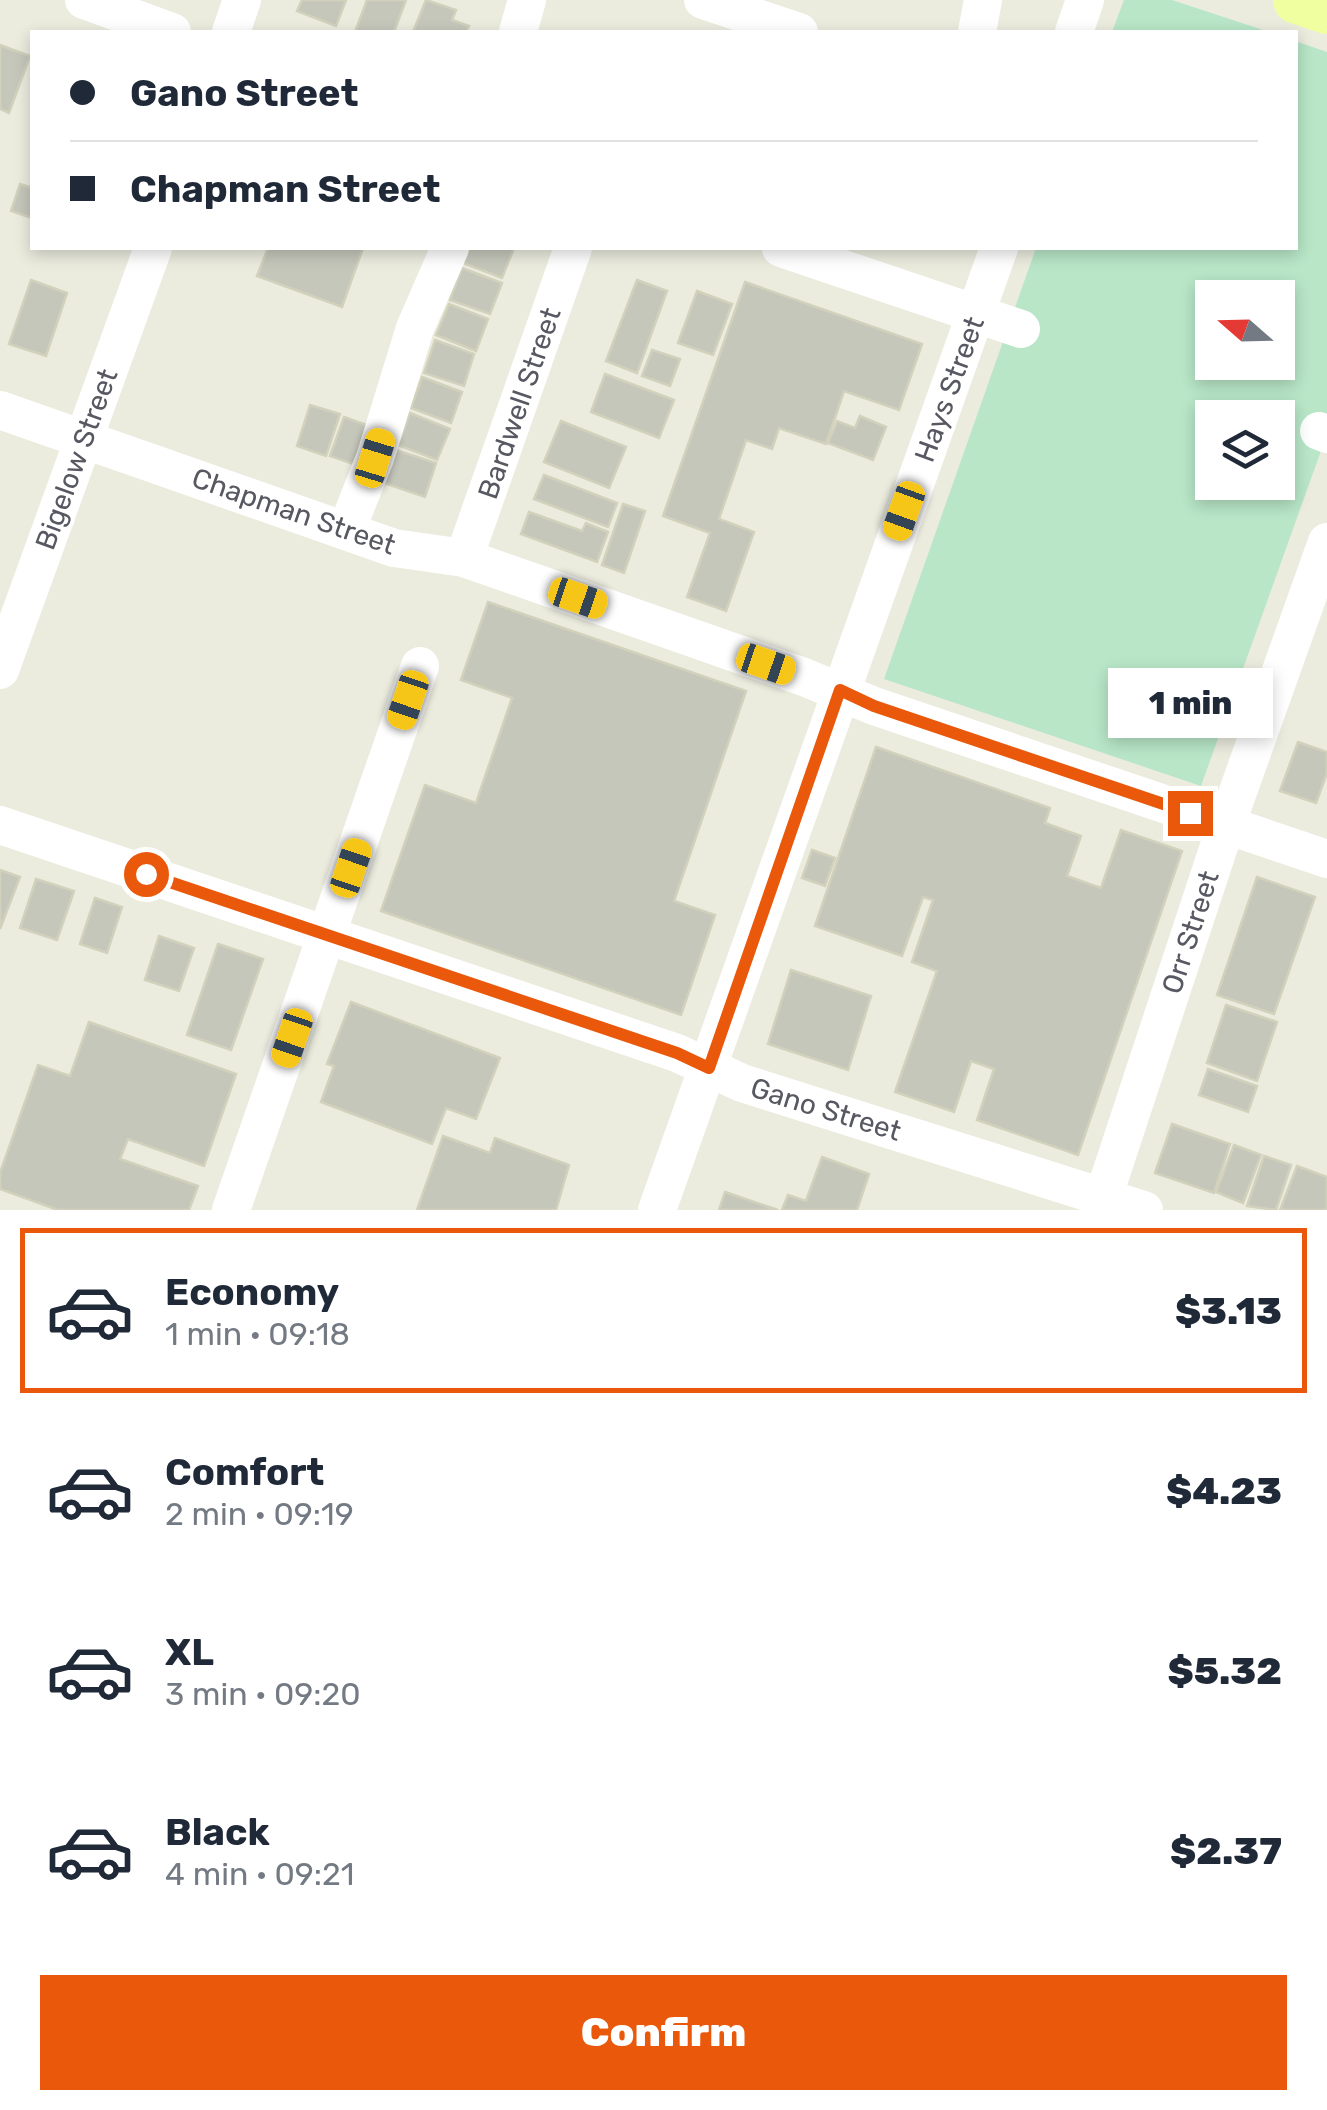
<!DOCTYPE html>
<html lang="en">
<head>
<meta charset="utf-8">
<style>
  :root { --surface:#fff; --page:#f6f6f7; --text:#1f2937; --muted:#747a83; --line:#e0e1e3; --accent:#ea580c }
  body { margin:0; font-family:Rubik,sans-serif; background:var(--page); color:var(--text); height:100vh; display:flex; flex-direction:column; font-size:38px; white-space:nowrap }
  * { box-sizing:border-box; margin:0 }
  p { font-size:32px; color:var(--muted) }
  .icon { flex:none; width:55px; height:55px; fill:none; stroke:currentColor; stroke-width:2; stroke-linecap:round; stroke-linejoin:round }
  .map { position:relative; height:1210px; overflow:hidden }
  .panel { display:flex; flex-direction:column; background:var(--surface); flex:1 }
  .panel>* { flex:none }
  .hud { position:absolute; left:30px; top:30px; width:1268px; height:220px; border-radius:0px; box-shadow:0 5px 15px #0003; display:grid; align-content:center; height:220px; padding:0 40px; background:var(--surface) }
  .needle { width:65px; rotate:290deg }
  .tools { position:absolute; left:1195px; top:280px; display:grid; gap:20px }
  .tools a { display:grid; place-items:center; width:100px; height:100px; border-radius:0px; background:var(--surface); box-shadow:0 5px 15px #0003; font-size:50px }
  .end { position:absolute; width:45px; height:45px; margin:-22px; border:12px solid #ea580c; background:#fff; box-shadow:0 0 0 5px #fff }
  .from { border-radius:50% }
  .bubble { position:absolute; height:70px; border-radius:0px; background:var(--surface); box-shadow:0 5px 15px #0003; font-size:32px; font-weight:800; line-height:70px; text-align:center }
  .car { position:absolute; width:30px; height:60px; margin:-30px -15px; border-radius:12px; box-shadow:0 0 8px 2px #0007; background:linear-gradient(#f5c518 24%,#345 0 40%,#f5c518 0 76%,#345 0 86%,#f5c518 0) }
  .hud b { display:flex; align-items:center; gap:35px; height:95px; font-size:38px }
  .hud b+b { border-top:2px solid var(--line) }
  .hud i { width:25px; height:25px; background:var(--text) }
  ul { padding:18px 0 0; list-style:none }
  li { display:flex; align-items:center; gap:30px; height:165px; margin:0 20px 15px; padding:0 20px; border:5px solid transparent; border-radius:0px }
  li div { flex:1 }
  li b { display:block; font-size:38px }
  li em { font-style:normal; font-weight:800 }
  li.current { border-color:var(--accent) }
  li>.icon { width:90px; height:90px; stroke-width:1.5 }
  .primary-button { display:flex; gap:20px; margin-top:auto; padding:20px 40px }
  .primary-button a { flex:1; height:115px; border-radius:0px; background:var(--accent); color:#fff; font-size:40px; font-weight:800; line-height:115px; text-align:center }
  .map>svg:first-child { display:block }
</style>
</head>
<body>
<div class="map">
<svg width="1327" height="1210" viewBox="0 0 1327 1210">
  <rect width="100%" height="100%" fill="#ebecde"/>
  <g fill="#b8e6c7" fill-rule="evenodd">
    <path d="M1124,0h48l97,32h-157z"/>
    <path d="M1295,41l32,11v382l-126,352 -317,-107 152,-431h259zM1212,298h66v64h-66zM1212,418h66v64h-66z"/>
  </g>
  <g fill="#c6c7bb" stroke="#d1d1bc" stroke-width="2.5">
    <path d="M302,0h44l-10,26 -39,-15z"/>
    <path d="M367,0h39l-12,32h-39z"/>
    <path d="M426,0l30,10 -4,10 17,6 -3,6h-53z"/>
    <path d="M0,45l30,11 -21,57 -9,-4z"/>
    <path d="M20,184l12,4v30l-21,-7z"/>
    <path d="M268,248h95l-21,59 -85,-31z"/>
    <path d="M469,248h45l-12,30 -39,-15z"/>
    <path d="M462,268l40,15 -12,31 -40,-14z"/>
    <path d="M31,280l36,13 -21,63 -37,-12z"/>
    <path d="M637,280l30,11 -30,82 -31,-12z"/>
    <path d="M745,282l177,62 -23,66 -55,-19 -18,53 -47,-16 -7,21 -26,-9 -27,79 35,13 -28,79 -39,-14 23,-64 -47,-17z"/>
    <path d="M697,291l35,13 -19,51 -35,-12z"/>
    <path d="M449,304l39,15 -12,32 -40,-16z"/>
    <path d="M435,340l39,14 -10,32 -40,-13z"/>
    <path d="M652,350l28,9 -10,27 -28,-10z"/>
    <path d="M605,374l69,26 -15,38 -68,-26z"/>
    <path d="M422,377l40,15 -11,31 -40,-15z"/>
    <path d="M310,405l30,9 -14,42 -29,-10z"/>
    <path d="M410,413l40,16 -13,31 -39,-15z"/>
    <path d="M860,416l26,11 -13,33 -45,-17 9,-22 18,7z"/>
    <path d="M344,417l31,11 -13,39 -32,-11z"/>
    <path d="M561,421l65,26 -17,41 -65,-26z"/>
    <path d="M396,450l40,13 -11,34 -41,-14z"/>
    <path d="M544,475l73,28 -9,24 -74,-28z"/>
    <path d="M623,504l22,7 -21,62 -22,-8z"/>
    <path d="M529,512l53,19 4,-8 22,9 -11,30 -76,-28z"/>
    <path d="M488,602l258,89 -72,210 41,14 -34,100 -300,-104 44,-126 51,18 36,-105 -51,-18z"/>
    <path d="M1298,742l29,10v21l-11,30 -36,-12z"/>
    <path d="M876,747l174,61 -5,15 36,13 -14,40 34,12 20,-58 61,21 -104,304 -101,-35 17,-51 -23,-8 -17,51 -59,-20 42,-121 -25,-9 21,-62 -10,-3 -21,59 -87,-30z"/>
    <path d="M812,850l23,8 -10,28 -23,-8z"/>
    <path d="M0,870l20,7 -20,52z"/>
    <path d="M1257,877l58,20 -41,117 -57,-19z"/>
    <path d="M36,879l38,12 -17,49 -37,-12z"/>
    <path d="M95,898l27,9 -15,46 -27,-9z"/>
    <path d="M159,936l35,12 -15,43 -34,-11z"/>
    <path d="M218,944l45,15 -32,91 -44,-15z"/>
    <path d="M791,970l80,26 -23,74 -80,-26z"/>
    <path d="M351,1002l149,56 -24,61 -30,-11 -14,36 -111,-42 13,-36 -7,-2z"/>
    <path d="M1226,1005l51,17 -20,59 -50,-18z"/>
    <path d="M89,1022l147,52 -32,92 -76,-27 -8,20 78,27 -9,24h-131l-58,-21v-16l38,-108 32,11z"/>
    <path d="M1208,1069l49,17 -9,26 -49,-17z"/>
    <path d="M1172,1124l58,20 -16,49 -59,-20z"/>
    <path d="M443,1136l47,17 5,-15 74,27 -13,45h-139z"/>
    <path d="M1234,1145l27,10 -18,48 -27,-11z"/>
    <path d="M1264,1156l27,9 -15,45 -29,-4z"/>
    <path d="M822,1157l47,17 -12,36h-75l6,-15 18,6z"/>
    <path d="M1297,1166l30,11v33h-47z"/>
    <path d="M725,1192l53,18h-59z"/>
  </g>
  <g fill="none" stroke-linecap="round" stroke-linejoin="round">
    <g stroke="#fff" stroke-width="38">
      <path d="M84,0l88,32"/>
      <path d="M703,0l96,32"/>
      <path d="M231,32l11,-32"/>
      <path d="M518,32l9,-32"/>
      <path d="M977,32l6,-32"/>
      <path d="M1074,32l11,-32"/>
      <path d="M781,248l240,81"/>
      <path d="M0,410l394,138 70,10 340,119 70,29 453,153"/>
      <path d="M1319,431l8,3"/>
      <path d="M346,531l29,-73 40,-130 35,-80"/>
      <path d="M464,558l109,-310"/>
      <path d="M0,670l153,-422"/>
      <path d="M0,825l677,228 65,30 402,127"/>
      <path d="M231,1210l189,-544"/>
      <path d="M657,1210l342,-962"/>
      <path d="M1099,1210l127,-385 101,-283"/>
    </g>
    <path stroke="#f0ffa0" stroke-width="48" d="M1297,0l30,10"/>
  </g>
  <g fill="none" stroke-linecap="round" stroke-linejoin="round">
    <path stroke="#ea580c" stroke-width="12" d="M146,874l531,179 32,15 131,-378 34,16 316,107"/>
  </g>
  <g text-anchor="middle" stroke-width="8" stroke-linejoin="round" paint-order="stroke">
    <g font-size="28" fill="#575861" stroke="#fff">
      <text transform="translate(949 389) rotate(-70)" y="10">Hays Street</text>
      <text transform="translate(519 403) rotate(-71)" y="10">Bardwell Street</text>
      <text transform="translate(76 459) rotate(-70)" y="10">Bigelow Street</text>
      <text transform="translate(294 511) rotate(19)" y="10">Chapman Street</text>
      <text transform="translate(1190 932) rotate(-72)" y="10">Orr Street</text>
      <text transform="translate(826 1109) rotate(17)" y="10">Gano Street</text>
    </g>
  </g>
</svg>
<div class="tools">
<a><svg class="needle" viewBox="-14 -14 28 28"><path d="M0-13l5 13h-10z" fill="#e53935"/><path d="M0 13l5-13h-10z" fill="#747a83"/></svg></a>
<a><svg class="icon" aria-label="layers" viewBox="0 0 24 24"><path d="M12 4l9 5-9 5-9-5zM3 14l9 5 9-5"/></svg></a>
</div>
<i class="end from" style="left:146px;top:874px"></i>
<i class="end" style="left:1190px;top:813px"></i>
<div class="bubble" style="left:1108px;top:668px;width:165px">1 min</div>
<i class="car" style="left:375px;top:458px;rotate:17deg"></i>
<i class="car" style="left:904px;top:511px;rotate:200deg"></i>
<i class="car" style="left:578px;top:598px;rotate:109deg"></i>
<i class="car" style="left:766px;top:664px;rotate:109deg"></i>
<i class="car" style="left:408px;top:700px;rotate:199deg"></i>
<i class="car" style="left:351px;top:868px;rotate:19deg"></i>
<i class="car" style="left:292px;top:1038px;rotate:199deg"></i>
<div class="hud">
<b><i class="from"></i>Gano Street</b>
<b><i></i>Chapman Street</b>
</div>
</div>
<section class="panel">
<ul>
<li class="current"><svg class="icon" aria-label="car" viewBox="0 0 24 24"><path d="M5 17H2v-5l4-1 3-4h7l3 4 3 1v5h-3M9 17h6M6 11h13"/><circle cx="7" cy="17" r="2"/><circle cx="17" cy="17" r="2"/></svg><div><b>Economy</b><p>1 min · 09:18</p></div><em>$3.13</em></li>
<li><svg class="icon" aria-label="car" viewBox="0 0 24 24"><path d="M5 17H2v-5l4-1 3-4h7l3 4 3 1v5h-3M9 17h6M6 11h13"/><circle cx="7" cy="17" r="2"/><circle cx="17" cy="17" r="2"/></svg><div><b>Comfort</b><p>2 min · 09:19</p></div><em>$4.23</em></li>
<li><svg class="icon" aria-label="car" viewBox="0 0 24 24"><path d="M5 17H2v-5l4-1 3-4h7l3 4 3 1v5h-3M9 17h6M6 11h13"/><circle cx="7" cy="17" r="2"/><circle cx="17" cy="17" r="2"/></svg><div><b>XL</b><p>3 min · 09:20</p></div><em>$5.32</em></li>
<li><svg class="icon" aria-label="car" viewBox="0 0 24 24"><path d="M5 17H2v-5l4-1 3-4h7l3 4 3 1v5h-3M9 17h6M6 11h13"/><circle cx="7" cy="17" r="2"/><circle cx="17" cy="17" r="2"/></svg><div><b>Black</b><p>4 min · 09:21</p></div><em>$2.37</em></li>
</ul>
<div class="primary-button"><a>Confirm</a></div>
</section>
</body>
</html>
